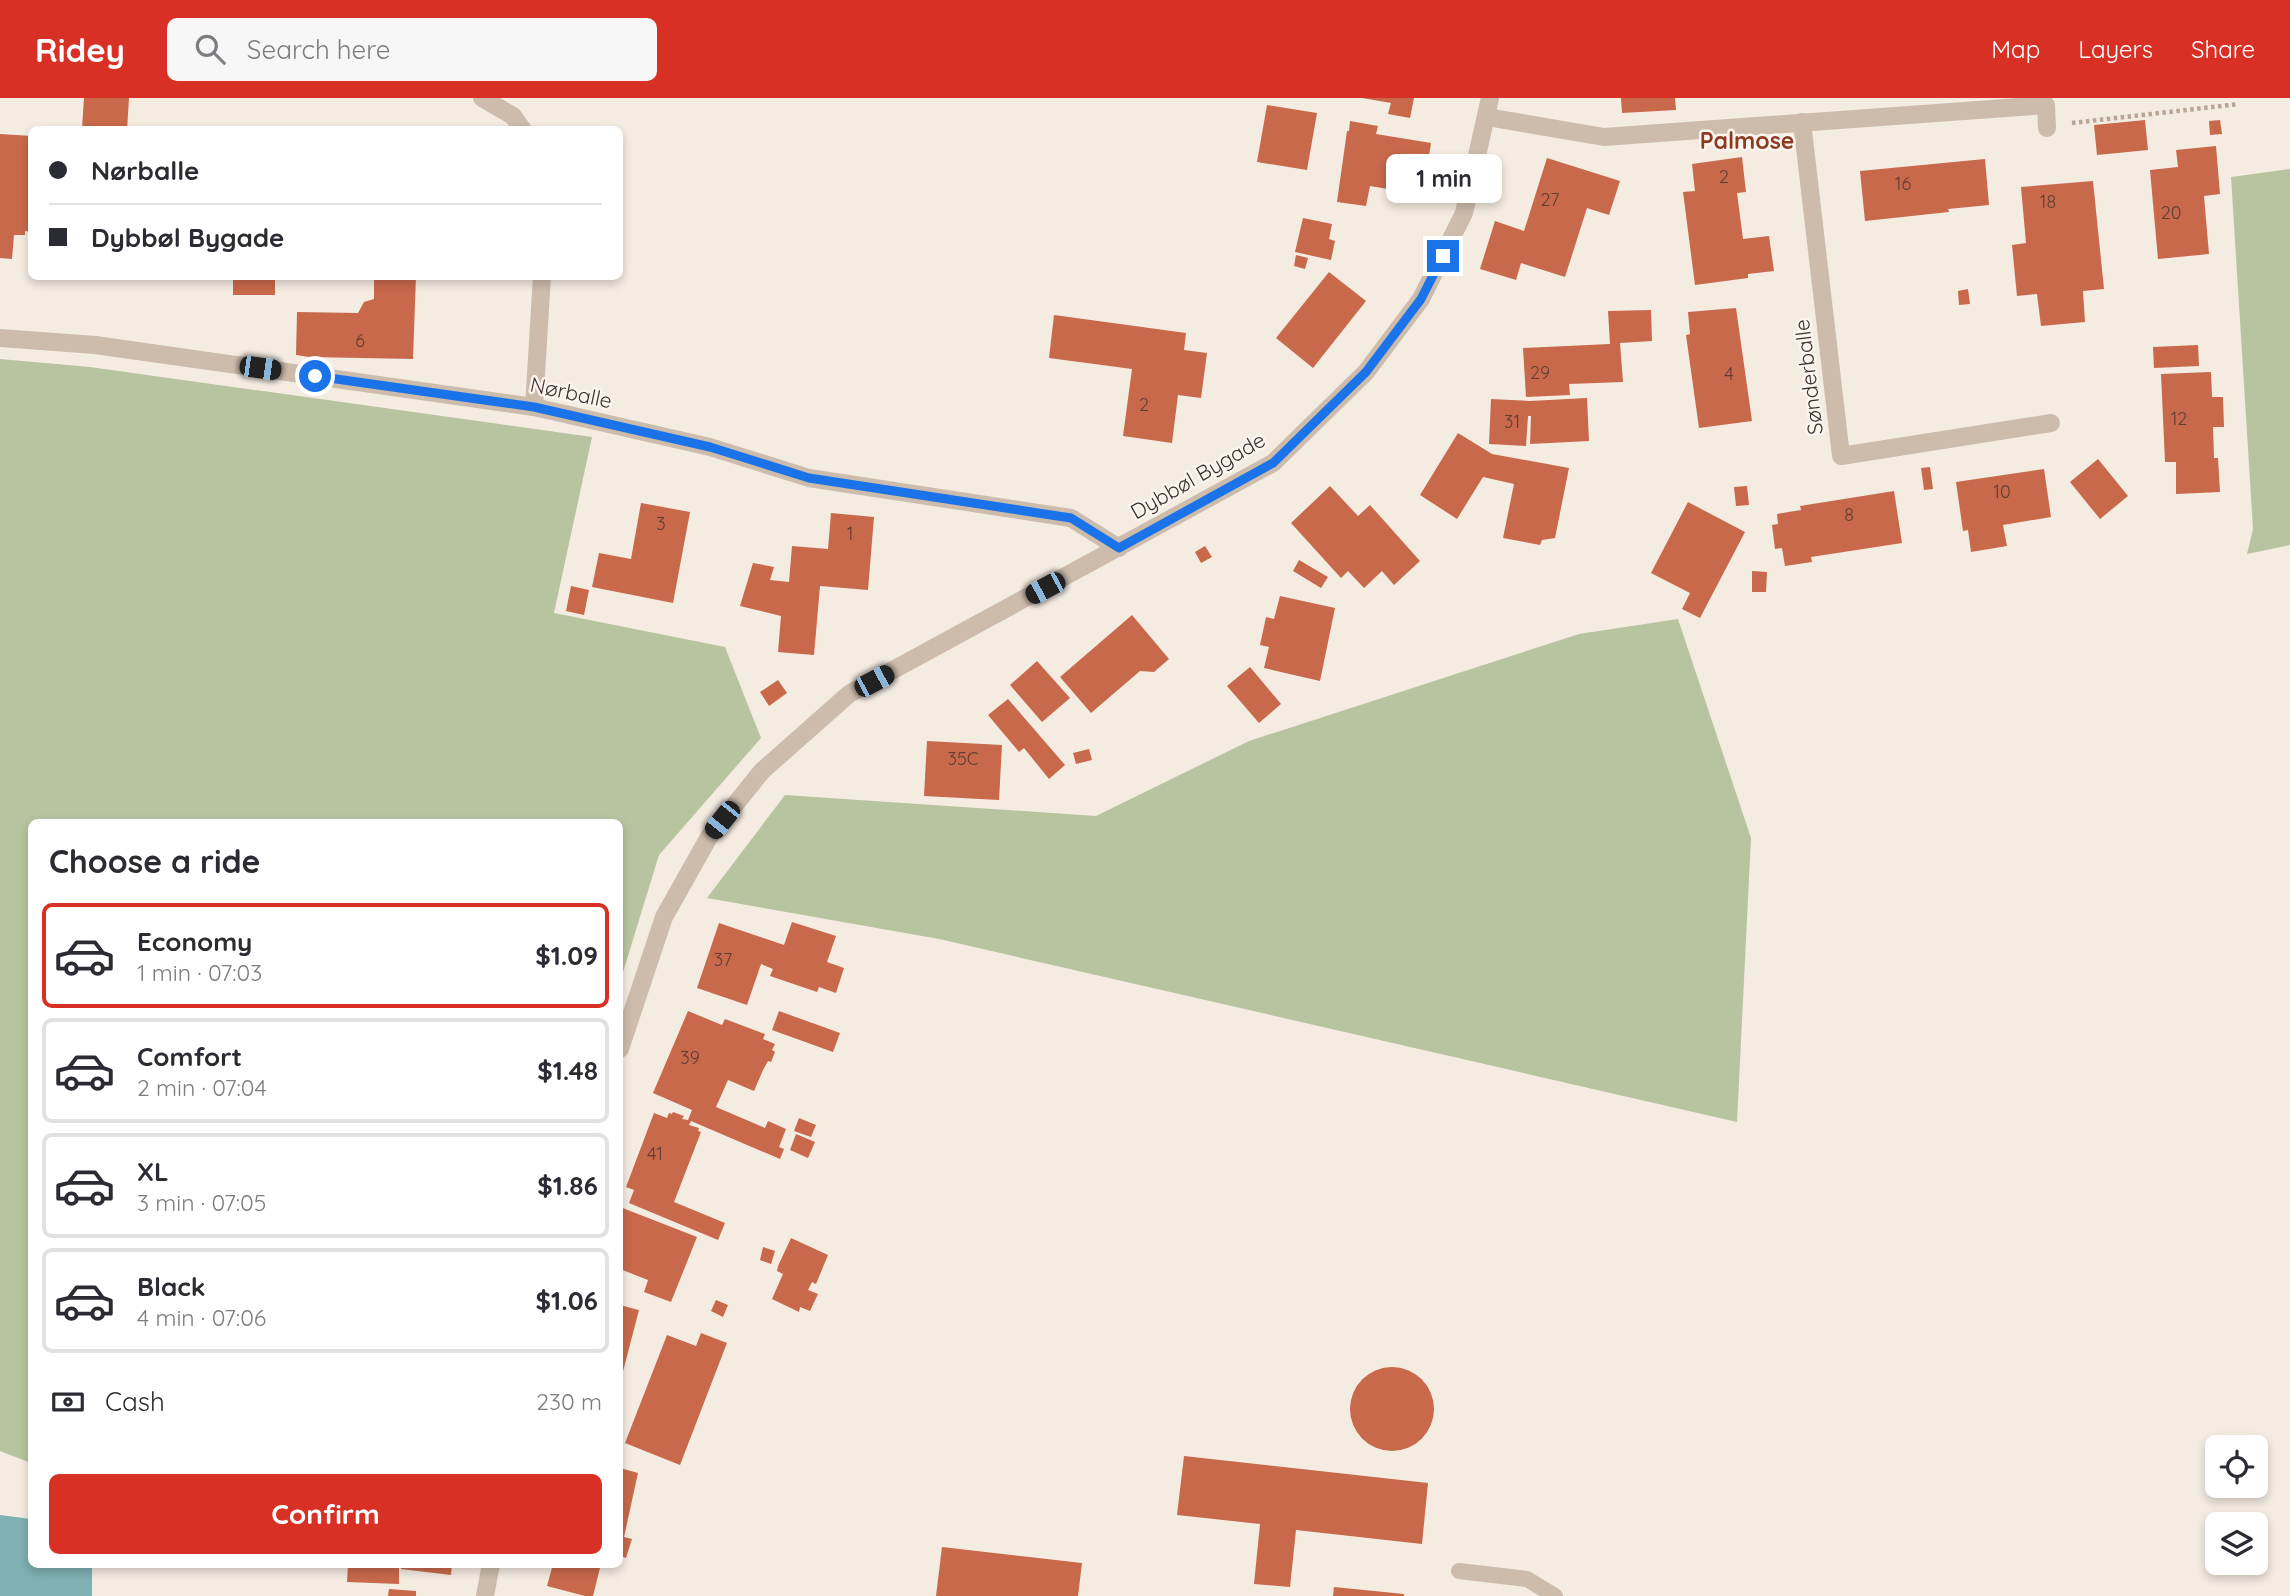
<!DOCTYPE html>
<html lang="en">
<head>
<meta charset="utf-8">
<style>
  :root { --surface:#fff; --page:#f7f7f7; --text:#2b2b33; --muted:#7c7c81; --line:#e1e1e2; --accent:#d93025 }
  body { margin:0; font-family:Quicksand,sans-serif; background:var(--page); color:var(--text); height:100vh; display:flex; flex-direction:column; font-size:26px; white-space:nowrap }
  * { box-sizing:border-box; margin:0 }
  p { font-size:23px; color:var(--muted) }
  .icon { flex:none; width:38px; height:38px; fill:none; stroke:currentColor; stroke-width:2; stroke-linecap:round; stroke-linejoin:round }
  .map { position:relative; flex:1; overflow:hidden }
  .details { position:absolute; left:28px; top:721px; width:595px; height:749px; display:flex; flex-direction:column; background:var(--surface); border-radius:10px; box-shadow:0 4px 10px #0003 }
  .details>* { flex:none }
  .guide { position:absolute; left:28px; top:28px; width:595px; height:154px; border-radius:10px; box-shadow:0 4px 10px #0003; display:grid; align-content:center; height:154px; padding:0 21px; background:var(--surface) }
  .controls { position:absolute; left:2205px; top:1337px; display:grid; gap:14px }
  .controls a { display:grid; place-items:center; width:63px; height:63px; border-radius:10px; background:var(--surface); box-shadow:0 4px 10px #0003; font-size:35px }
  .end { position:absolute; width:32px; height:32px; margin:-16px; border:9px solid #1a73e8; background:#fff; box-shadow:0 0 0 4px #fff }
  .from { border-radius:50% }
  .bubble { position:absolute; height:49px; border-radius:10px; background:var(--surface); box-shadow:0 4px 10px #0003; font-size:23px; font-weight:800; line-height:49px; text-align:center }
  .car { position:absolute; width:21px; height:42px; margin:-21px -10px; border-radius:9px; box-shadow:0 0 5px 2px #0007; background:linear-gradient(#222 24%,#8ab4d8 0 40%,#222 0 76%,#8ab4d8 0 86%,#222 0) }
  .guide b { display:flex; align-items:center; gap:24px; height:66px; font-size:26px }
  .guide b+b { border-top:2px solid var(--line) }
  .guide i { width:18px; height:18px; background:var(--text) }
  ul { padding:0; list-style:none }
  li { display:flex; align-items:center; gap:21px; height:105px; margin:0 14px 10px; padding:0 7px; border:4px solid var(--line); border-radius:10px }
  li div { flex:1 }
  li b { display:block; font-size:26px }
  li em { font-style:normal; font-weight:800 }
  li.selected { border-color:var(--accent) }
  li>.icon { width:63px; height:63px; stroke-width:1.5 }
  h2 { padding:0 21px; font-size:32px; line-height:84px }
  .pay { display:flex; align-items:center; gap:18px; height:77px; padding:0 21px; font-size:26px }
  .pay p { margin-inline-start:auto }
  .cta { display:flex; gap:14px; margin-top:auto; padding:14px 21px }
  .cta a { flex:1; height:80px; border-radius:10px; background:var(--accent); color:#fff; font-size:28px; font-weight:800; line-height:80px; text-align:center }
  header { display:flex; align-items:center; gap:42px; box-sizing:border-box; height:98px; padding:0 35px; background:var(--accent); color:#fff }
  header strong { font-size:33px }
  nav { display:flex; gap:38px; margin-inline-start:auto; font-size:24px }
  .search { width:490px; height:63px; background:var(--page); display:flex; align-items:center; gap:18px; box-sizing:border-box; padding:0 24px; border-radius:10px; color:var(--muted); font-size:26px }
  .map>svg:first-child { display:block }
</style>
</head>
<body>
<header>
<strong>Ridey</strong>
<div class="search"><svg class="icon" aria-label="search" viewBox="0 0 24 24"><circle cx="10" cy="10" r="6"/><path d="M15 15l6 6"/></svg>Search here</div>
<nav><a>Map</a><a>Layers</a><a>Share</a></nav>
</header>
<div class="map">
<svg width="2290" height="1498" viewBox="0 0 2290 1498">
  <rect width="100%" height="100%" fill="#f4ebe1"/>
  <g fill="#b8c4a0">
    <path d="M2290,71v376l-43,9 6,-25 -22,-352z"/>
    <path d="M0,261l90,8 502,70 -38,176 171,34 36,91 -102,117 -39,127v-160h-588l-1,641 -31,-12z"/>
    <path d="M1678,521l73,219 -14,284 -798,-183 -232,-41 78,-103 311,21 153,-75 330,-107z"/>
  </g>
  <path fill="#7fb0b2" d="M0,1417l31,4 1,45 60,1v31h-92z"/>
  <g fill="#c8694b">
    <path d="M84,0h45l-2,32 -45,-2z"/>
    <path d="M1362,0h52l-4,20 -22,-4 3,-11z"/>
    <path d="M1621,0h54l1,12 -54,3z"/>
    <path d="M1267,7l50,8 -10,57 -50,-8z"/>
    <path d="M2145,22l3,30 -51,5 -3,-30z"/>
    <path d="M2220,22l2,14 -12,1 -1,-14z"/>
    <path d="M1350,23l28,5 -2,8 55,9 -8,52 -53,-9 -4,20 -29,-4 10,-71h2z"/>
    <path d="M0,36l32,2 -4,63h4v33l-7,-1v4h-11l-2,24 -12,-1z"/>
    <path d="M2216,48l4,48 -16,2 5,58 -51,5 -8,-89 28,-3 -2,-17z"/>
    <path d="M1742,59l4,35 -9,1 6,46 26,-3 5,35 -26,3v4l-53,7 -12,-93 12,-1 -3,-27z"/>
    <path d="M1547,60l73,23 -11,34 -22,-7 -22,69 -44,-14 -5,17 -36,-11 15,-48 29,10z"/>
    <path d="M1985,61l4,46 -41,4 1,3 -84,9 -5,-50z"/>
    <path d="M2093,83l11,108 -21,2 2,31 -44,4 -4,-32 -20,2 -5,-51 14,-2 -5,-56z"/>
    <path d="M1303,120l29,6 -3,15 6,2 -4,19 -36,-8z"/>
    <path d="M1296,157l12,3 -3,11 -11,-3z"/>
    <path d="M1329,174l37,29 -53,67 -37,-30z"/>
    <rect x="233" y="178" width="42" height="19"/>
    <path d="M374,178h42l-3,83 -104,-2 -13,-2 1,-43 61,1 6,-11 10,-3z"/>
    <path d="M1968,191l2,15 -11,1 -1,-14z"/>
    <path d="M1736,210l16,113 -53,7 -13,-93 4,-1 -2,-22z"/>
    <path d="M1651,212l1,31 -32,2 3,39 -54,2 1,11 -44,2 -3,-49 87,-4 -2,-33z"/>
    <path d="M1054,217l132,18 -2,17 23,3 -6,45 -23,-3 -6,48 -49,-7 9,-67 -83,-11z"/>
    <path d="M2198,247l1,21 -45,2 -1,-21z"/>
    <path d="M2211,274l1,25h11l1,30h-11l1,31h4l2,34 -44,2v-32h-11l-4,-88z"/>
    <path d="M1587,300l2,43 -59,3 1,-28h-3l-2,30 -37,-2 2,-45 39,2z"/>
    <path d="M1458,335l34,21 77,14 -14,70 -13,2 -2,5 -37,-7 11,-54 -31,-7 -26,42 -37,-24z"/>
    <path d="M2098,361l30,37 -28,23 -30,-37z"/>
    <path d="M1930,369l3,22 -9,1 -3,-22z"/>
    <path d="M2044,371l7,48 -48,8 4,21 -36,6 -3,-22 -5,1 -7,-49z"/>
    <path d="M1330,388l28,30 12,-11 50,56 -26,24 -12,-14 -18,17 -16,-17 -7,7 -50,-55z"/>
    <path d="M1747,388l2,19 -13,1 -2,-19z"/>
    <path d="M1894,393l8,52 -91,14 1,5 -27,4 -3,-18 -7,1 -3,-24 6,-1 -1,-10 24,-4 -1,-4z"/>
    <path d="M1688,404l57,30 -45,86 -18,-9 8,-16 -39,-20z"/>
    <path d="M641,405l49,9 -17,91 -81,-16 7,-34 32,6z"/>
    <path d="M831,415l43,4 -6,73 -48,-4 -6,69 -36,-3 3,-36 -41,-10 13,-43 21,4 -4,13 19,2 3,-36 36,3z"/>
    <path d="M1205,448l7,11 -11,6 -6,-11z"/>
    <path d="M1299,462l29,17 -7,11 -28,-17z"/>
    <path d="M1752,473l15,1 -1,20h-14z"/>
    <path d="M571,488l18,4 -5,25 -18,-4z"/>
    <path d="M1280,498l55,12 -15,73 -56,-13 5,-21 -9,-2 6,-28 8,2z"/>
    <path d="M1132,517l37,44 -15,13 -14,-1 -49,42 -31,-36z"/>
    <path d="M1037,563l33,37 -28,24 -32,-37z"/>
    <path d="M1250,569l31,37 -22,19 -32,-37z"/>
    <path d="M778,582l9,13 -18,13 -9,-14z"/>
    <path d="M1008,601l57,66 -16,14 -25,-31 -5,4 -31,-37z"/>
    <path d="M927,643l75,4 -3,55 -75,-4z"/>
    <path d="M1089,651l3,11 -16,4 -3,-11z"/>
    <path d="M792,824l44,14 -9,26 17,6 -8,25 -17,-6 -2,5 -47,-16 3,-7 -12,-5 -14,41 -50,-17 22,-65 65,22z"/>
    <path d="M688,913l34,14 3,-6 40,15 -2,5 12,5 -3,6 3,2 -4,10 -3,-1 -5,9 -9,21 -26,-11 -12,27 49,21 3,-7 18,8 -7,18 5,2 -4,10 -89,-38 -2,4 10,3 -1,3 3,1 -27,70 51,21 -7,17 -89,-37 5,-13 -8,-3 28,-74 13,5 2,-5 3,1 1,-2 11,4 -2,3 6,1 4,-10 -39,-17z"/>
    <path d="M779,913l61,22 -7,19 -61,-22z"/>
    <path d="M799,1020l17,7 -5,12 -17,-6z"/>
    <path d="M796,1036l19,8 -7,16 -18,-8z"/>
    <path d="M620,1109l77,30 -26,65 -27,-10 4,-12 -28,-11z"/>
    <path d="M791,1140l37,17 -12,29 -4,-2 -4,8 10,4 -8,17 -10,-4 -1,5 -27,-13 11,-25 -6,-3 1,-5z"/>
    <path d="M763,1149l12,4 -4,13 -11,-4z"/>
    <path d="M716,1202l12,5 -5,12 -12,-6z"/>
    <path d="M620,1207l19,5 -19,73z"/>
    <path d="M701,1235l26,10 -47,122 -55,-22 42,-108 29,11z"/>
    <circle cx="1392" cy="1311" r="42"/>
    <path d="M1184,1358l244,27 -6,61 -126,-14 -6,57 -36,-3 6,-60 -83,-9z"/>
    <path d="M620,1370l18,5 -14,64 8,2 -6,19 -6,-2z"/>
    <path d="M942,1449l140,16 -4,33h-142z"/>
    <path d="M402,1466h50l-1,11 -50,-6z"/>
    <path d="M553,1466h48l-8,32h-8l-38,-10z"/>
    <path d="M348,1467l51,1v18l-52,-2z"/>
    <path d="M1334,1489l70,7v2h-71z"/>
    <path d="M389,1491l27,2v5h-28z"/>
  </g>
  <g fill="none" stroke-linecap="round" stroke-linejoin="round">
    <path stroke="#b9a596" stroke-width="4.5" stroke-dasharray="3.5 3.5" stroke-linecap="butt" d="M2072,25l167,-19"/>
    <path stroke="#cdbbac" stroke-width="16" d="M1459,1473l68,8 28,17"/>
    <g stroke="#cdbbac" stroke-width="18">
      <path d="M482,0l31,18 10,14"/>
      <path d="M1487,19l117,20 442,-32 1,23"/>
      <path d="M1802,24l39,334 210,-33"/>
      <path d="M0,240l95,7 439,62 176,40 99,31 262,40 48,30"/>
      <path d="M534,309l8,-131"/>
      <path d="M620,951l44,-132 45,-80 53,-66 87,-77 424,-231 93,-91 55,-73 43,-86 26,-115"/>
      <path d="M485,1498l6,-32"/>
    </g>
  </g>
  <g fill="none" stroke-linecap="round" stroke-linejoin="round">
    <path stroke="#1a73e8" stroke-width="9" d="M315,278l219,31 176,40 99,31 262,40 48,30 154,-85 93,-91 55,-73 22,-43"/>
  </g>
  <g text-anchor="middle" stroke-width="5" stroke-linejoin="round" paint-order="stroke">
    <g font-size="18" fill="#5e3e33">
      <text x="1724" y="85">2</text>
      <text x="1903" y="92">16</text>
      <text x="1550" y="108">27</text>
      <text x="2048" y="110">18</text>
      <text x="2171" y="121">20</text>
      <text x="360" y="249">6</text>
      <text x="1540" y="281">29</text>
      <text x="1729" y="282">4</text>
      <text x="1144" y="313">2</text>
      <text x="2179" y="327">12</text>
      <text x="1512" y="330">31</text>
      <text x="2002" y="400">10</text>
      <text x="1849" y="423">8</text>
      <text x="661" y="432">3</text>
      <text x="850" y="442">1</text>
      <text x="963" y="667">35C</text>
      <text x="723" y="868">37</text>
      <text x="690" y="966">39</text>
      <text x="655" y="1062">41</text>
    </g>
    <g font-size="21" fill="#3b302b" stroke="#fbf5ee">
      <text transform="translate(1809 279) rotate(-97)" y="7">Sønderballe</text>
      <text transform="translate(571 295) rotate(12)" y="7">Nørballe</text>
      <text transform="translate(1198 378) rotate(-30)" y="7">Dybbøl Bygade</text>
    </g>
    <g font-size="23" font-weight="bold" fill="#8c3b22" stroke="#fbf5ee">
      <text x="1747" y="51">Palmose</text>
    </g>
  </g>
</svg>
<div class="controls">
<a><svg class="icon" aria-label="locate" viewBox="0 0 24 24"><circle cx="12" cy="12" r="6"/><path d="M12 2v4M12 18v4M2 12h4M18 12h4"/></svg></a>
<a><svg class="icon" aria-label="layers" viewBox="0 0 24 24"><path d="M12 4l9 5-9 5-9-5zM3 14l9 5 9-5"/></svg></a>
</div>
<i class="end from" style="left:315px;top:278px"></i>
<i class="end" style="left:1443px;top:158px"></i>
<div class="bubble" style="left:1386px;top:56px;width:116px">1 min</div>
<i class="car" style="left:260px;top:270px;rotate:98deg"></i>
<i class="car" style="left:1045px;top:490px;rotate:242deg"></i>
<i class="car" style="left:874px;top:583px;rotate:62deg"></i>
<i class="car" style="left:722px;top:722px;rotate:219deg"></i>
<div class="guide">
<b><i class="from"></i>Nørballe</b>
<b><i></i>Dybbøl Bygade</b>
</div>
<section class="details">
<h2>Choose a ride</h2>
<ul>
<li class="selected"><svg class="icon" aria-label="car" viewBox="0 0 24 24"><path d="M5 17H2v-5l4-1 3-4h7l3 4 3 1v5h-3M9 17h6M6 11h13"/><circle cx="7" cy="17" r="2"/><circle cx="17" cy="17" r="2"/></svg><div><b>Economy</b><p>1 min · 07:03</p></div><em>$1.09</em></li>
<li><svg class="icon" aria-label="car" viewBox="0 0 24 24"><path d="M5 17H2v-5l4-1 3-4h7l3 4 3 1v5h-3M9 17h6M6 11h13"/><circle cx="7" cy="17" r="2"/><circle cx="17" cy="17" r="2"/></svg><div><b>Comfort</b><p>2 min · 07:04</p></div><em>$1.48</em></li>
<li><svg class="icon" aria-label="car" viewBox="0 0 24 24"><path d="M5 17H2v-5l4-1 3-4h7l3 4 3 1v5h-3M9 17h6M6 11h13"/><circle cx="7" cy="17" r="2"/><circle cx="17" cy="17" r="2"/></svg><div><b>XL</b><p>3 min · 07:05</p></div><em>$1.86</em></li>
<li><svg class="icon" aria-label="car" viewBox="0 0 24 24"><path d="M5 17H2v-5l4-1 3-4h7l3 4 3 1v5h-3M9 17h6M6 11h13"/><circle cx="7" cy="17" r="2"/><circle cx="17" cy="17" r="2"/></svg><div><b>Black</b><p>4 min · 07:06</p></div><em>$1.06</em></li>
</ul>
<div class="pay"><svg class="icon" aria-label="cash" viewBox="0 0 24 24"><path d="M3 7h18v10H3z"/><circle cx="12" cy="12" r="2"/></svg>Cash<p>230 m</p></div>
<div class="cta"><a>Confirm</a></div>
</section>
</div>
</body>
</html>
